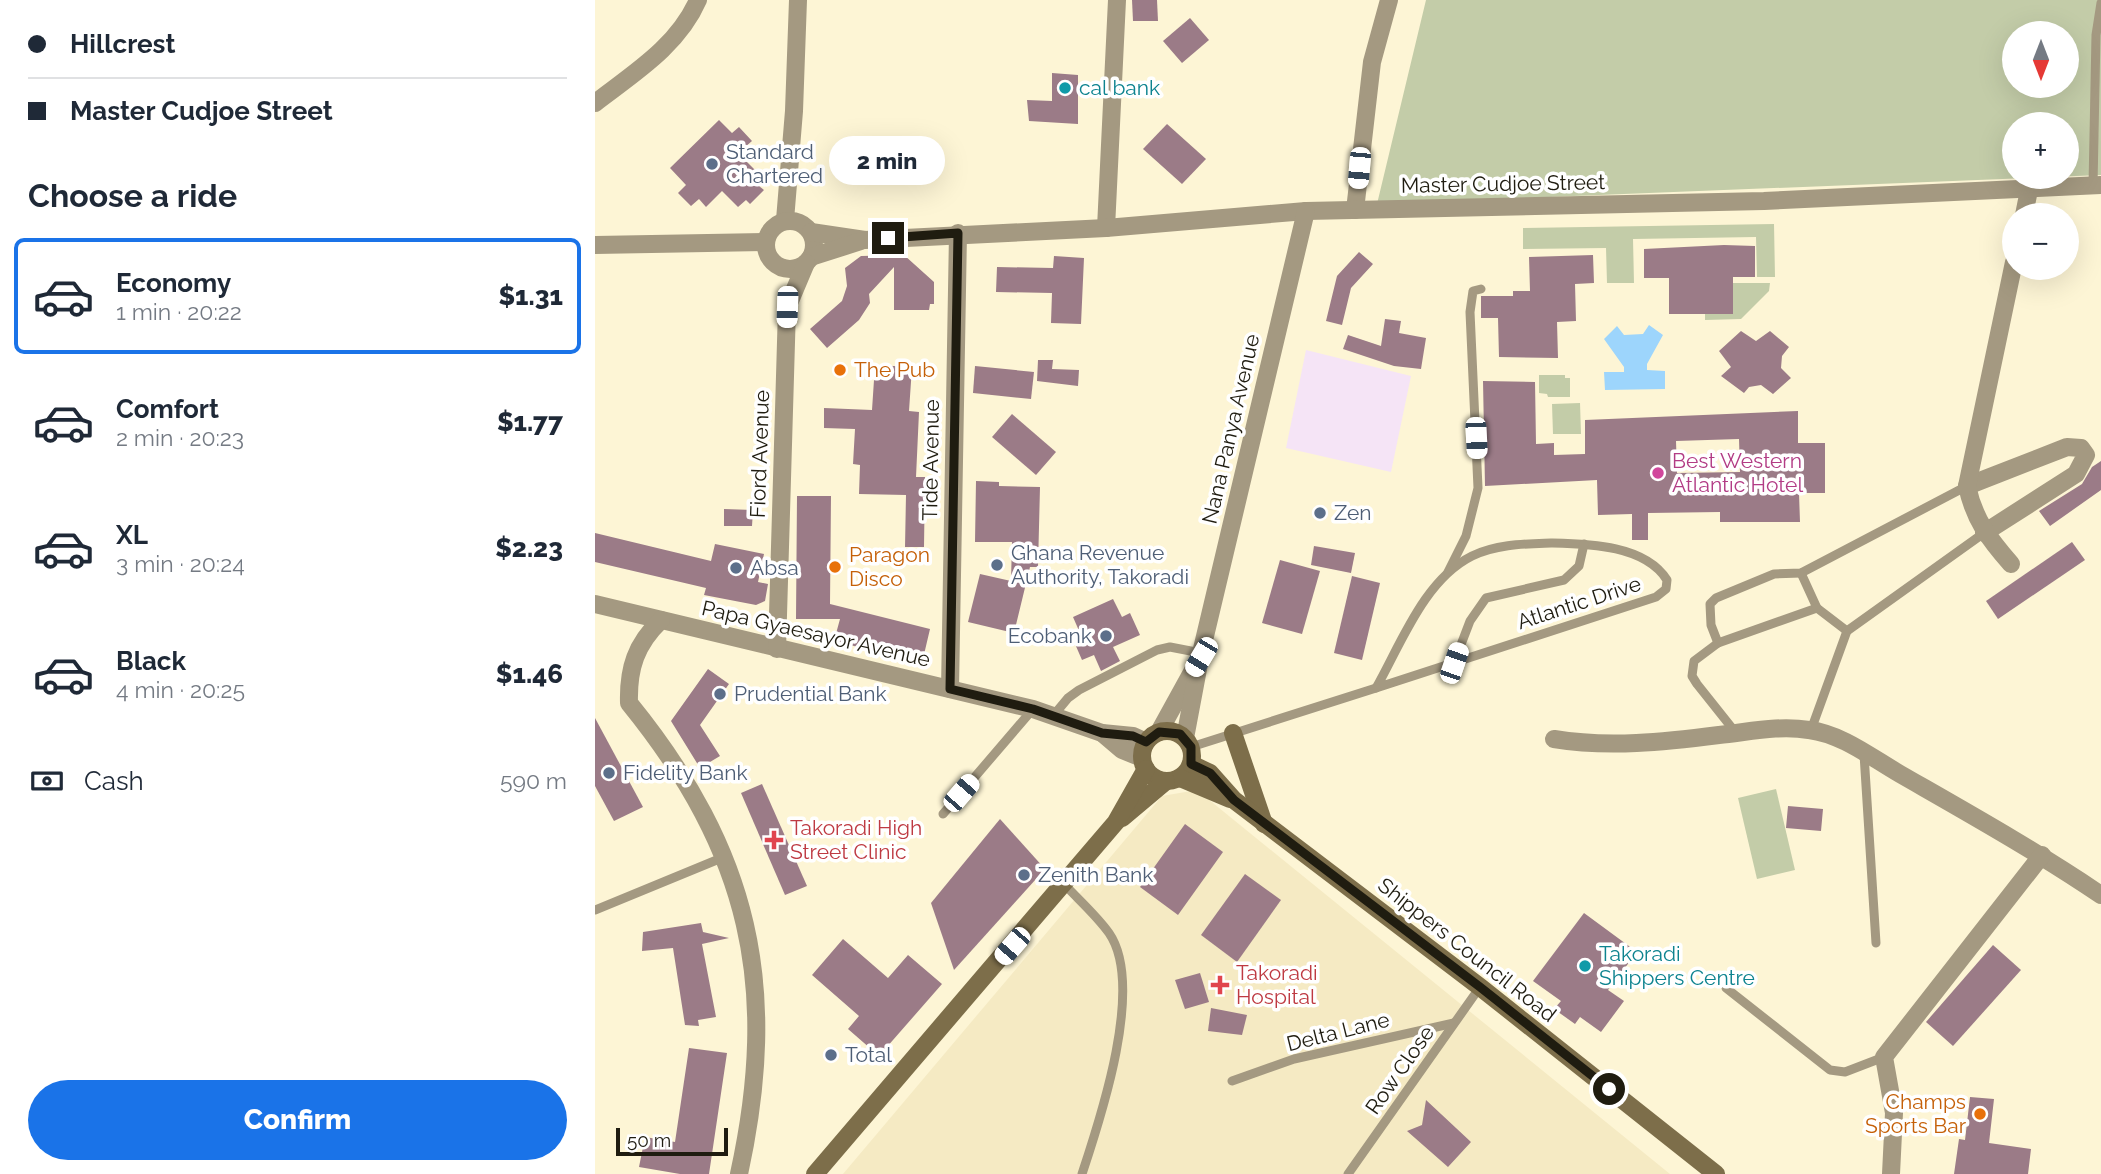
<!DOCTYPE html>
<html lang="en">
<head>
<meta charset="utf-8">
<style>
  :root { --surface:#fff; --page:#f6f6f7; --text:#1f2937; --muted:#747a83; --line:#e0e1e3; --accent:#1a73e8 }
  body { margin:0; font-family:Raleway,sans-serif; background:var(--page); color:var(--text); height:100vh; display:flex; flex-direction:column; font-size:26px; white-space:nowrap }
  * { box-sizing:border-box; margin:0 }
  p { font-size:23px; color:var(--muted) }
  .icon { flex:none; width:38px; height:38px; fill:none; stroke:currentColor; stroke-width:2; stroke-linecap:round; stroke-linejoin:round }
  .map { position:relative; flex:1; overflow:hidden }
  .panel { display:flex; flex-direction:column; background:var(--surface); width:595px }
  .panel>* { flex:none }
  .banner { display:grid; align-content:center; height:154px; padding:0 28px; background:var(--surface) }
  .needle { width:46px; rotate:180deg }
  .controls { position:absolute; left:1407px; top:21px; display:grid; gap:14px }
  .controls a { display:grid; place-items:center; width:77px; height:77px; border-radius:50%; background:var(--surface); box-shadow:0 7px 28px #0002; font-size:35px }
  .scale { position:absolute; left:21px; bottom:18px; width:112px; box-sizing:border-box; padding-left:7px; border:4px solid #1f1c10; border-top:0; font-size:19px; line-height:24px; white-space:nowrap; color:#1f1c10; -webkit-text-stroke:5px #fff; paint-order:stroke }
  .end { position:absolute; width:32px; height:32px; margin:-16px; border:9px solid #1f1c10; background:#fff; box-shadow:0 0 0 4px #fff }
  .from { border-radius:50% }
  .bubble { position:absolute; height:49px; border-radius:24px; background:var(--surface); box-shadow:0 7px 28px #0002; font-size:23px; font-weight:800; line-height:49px; text-align:center }
  .car { position:absolute; width:21px; height:42px; margin:-21px -10px; border-radius:9px; box-shadow:0 0 5px 2px #0007; background:linear-gradient(#fff 24%,#345 0 40%,#fff 0 76%,#345 0 86%,#fff 0) }
  .banner b { display:flex; align-items:center; gap:24px; height:66px; font-size:26px }
  .banner b+b { border-top:2px solid var(--line) }
  .banner i { width:18px; height:18px; background:var(--text) }
  ul { padding:0; list-style:none }
  li { display:flex; align-items:center; gap:21px; height:116px; margin:0 14px 10px; padding:0 14px; border:4px solid transparent; border-radius:10px }
  li div { flex:1 }
  li b { display:block; font-size:26px }
  li em { font-style:normal; font-weight:800 }
  li.selected { border-color:var(--accent) }
  li>.icon { width:63px; height:63px; stroke-width:1.5 }
  h2 { padding:0 28px; font-size:32px; line-height:84px }
  .pay { display:flex; align-items:center; gap:18px; height:77px; padding:0 28px; font-size:26px }
  .pay p { margin-inline-start:auto }
  .primary-button { display:flex; gap:14px; margin-top:auto; padding:14px 28px }
  .primary-button a { flex:1; height:80px; border-radius:42px; background:var(--accent); color:#fff; font-size:28px; font-weight:800; line-height:80px; text-align:center }
  main { display:flex; flex:1; min-height:0 }
  .map>svg:first-child { display:block }
</style>
</head>
<body>
<main>
<section class="panel">
<div class="banner">
<b><i class="from"></i>Hillcrest</b>
<b><i></i>Master Cudjoe Street</b>
</div>
<h2>Choose a ride</h2>
<ul>
<li class="selected"><svg class="icon" aria-label="car" viewBox="0 0 24 24"><path d="M5 17H2v-5l4-1 3-4h7l3 4 3 1v5h-3M9 17h6M6 11h13"/><circle cx="7" cy="17" r="2"/><circle cx="17" cy="17" r="2"/></svg><div><b>Economy</b><p>1 min · 20:22</p></div><em>$1.31</em></li>
<li><svg class="icon" aria-label="car" viewBox="0 0 24 24"><path d="M5 17H2v-5l4-1 3-4h7l3 4 3 1v5h-3M9 17h6M6 11h13"/><circle cx="7" cy="17" r="2"/><circle cx="17" cy="17" r="2"/></svg><div><b>Comfort</b><p>2 min · 20:23</p></div><em>$1.77</em></li>
<li><svg class="icon" aria-label="car" viewBox="0 0 24 24"><path d="M5 17H2v-5l4-1 3-4h7l3 4 3 1v5h-3M9 17h6M6 11h13"/><circle cx="7" cy="17" r="2"/><circle cx="17" cy="17" r="2"/></svg><div><b>XL</b><p>3 min · 20:24</p></div><em>$2.23</em></li>
<li><svg class="icon" aria-label="car" viewBox="0 0 24 24"><path d="M5 17H2v-5l4-1 3-4h7l3 4 3 1v5h-3M9 17h6M6 11h13"/><circle cx="7" cy="17" r="2"/><circle cx="17" cy="17" r="2"/></svg><div><b>Black</b><p>4 min · 20:25</p></div><em>$1.46</em></li>
</ul>
<div class="pay"><svg class="icon" aria-label="cash" viewBox="0 0 24 24"><path d="M3 7h18v10H3z"/><circle cx="12" cy="12" r="2"/></svg>Cash<p>590 m</p></div>
<div class="primary-button"><a>Confirm</a></div>
</section>
<div class="map">
<svg width="1506" height="1174" viewBox="0 0 1506 1174">
  <rect width="100%" height="100%" fill="#fdf5d5"/>
  <path fill="#f5e4f6" d="M711,350l105,26 -20,96 -105,-24z"/>
  <path fill="#f5eac3" d="M602,790l473,384h-827l319,-378z"/>
  <g fill="#c3cca8" fill-rule="evenodd">
    <path d="M831,0h675v175l-724,29zM1419,33h53v53h-53zM1419,124h53v53h-53z"/>
    <path d="M1179,224l1,53h-18l-1,-40 -123,2 1,44h-27l-1,-35 -83,1v-21z"/>
    <path d="M1110,283h65l-1,8 -28,28 -36,1z"/>
    <path d="M944,375h26v3h5v19h-22l-1,-3 -8,-1z"/>
    <path d="M985,403l1,31h-28l-1,-30z"/>
    <path d="M1181,789l19,81 -38,9 -19,-81z"/>
  </g>
  <path fill="#9dd5fc" d="M1054,325l14,10 -16,29v6l18,1v18l-60,1 -1,-18h20v-5l-20,-28 13,-13 7,9 19,-1z"/>
  <g fill="#9b7b87" fill-rule="evenodd">
    <path d="M537,0h25l1,21h-25z"/>
    <path d="M595,18l19,22 -27,23 -19,-22z"/>
    <path d="M457,73l26,2v49l-49,-3 -2,-21 25,1z"/>
    <path d="M124,120l13,13 7,-6 13,14 -7,6 5,6 -6,6 21,21 -6,6 5,4 -14,14 -4,-4 -8,7 -16,-16 -16,16 -7,-8 -8,7 -13,-13 8,-8 -16,-17z"/>
    <path d="M572,124l39,35 -24,25 -39,-35z"/>
    <path d="M1129,245l31,1v31h-22v37h-64v-36h-25v-29z"/>
    <path d="M764,252l14,12 -22,24 -9,37 -16,-4 11,-45z"/>
    <path d="M309,255l30,27v22h-4l-1,6h-35v-43l-25,27 1,9 -11,17 -32,28 -17,-19 32,-28 5,-15 -2,-18 16,-12z"/>
    <path d="M998,255l1,28 -19,1 1,37 -19,1 1,36 -59,-1 -1,-39h-17v-22h32v-5h17l-1,-34z"/>
    <path d="M459,256l30,2 -3,66 -30,-1 1,-30 -56,-1 1,-25 56,1z"/>
    <path d="M790,319l16,2 -2,12 27,5 -5,31 -27,-3 -51,-17 5,-14 33,11z"/>
    <path d="M1146,331l15,10 14,-10 19,16 -7,9 -1,12 10,10 -18,16 -12,-9 -12,2 -5,6 -23,-17 10,-9 -12,-16z"/>
    <path d="M443,360h15l-1,9 27,1 -1,16 -41,-5z"/>
    <path d="M280,365l37,2 -3,44 10,1 -3,65h9l-1,70h-19l1,-52 -47,-1 1,-29 -7,-1 2,-35 -31,-1v-20l48,2z"/>
    <path d="M380,366l59,6 -3,27 -58,-6z"/>
    <path d="M888,381l52,1 1,62 18,-1v12l31,-1v-34l213,-9v32h27v50h-26l1,29h-80v-10l-72,1v27h-16v-26l-34,1 -1,-35 -112,6zM1144,439l1,33 -63,1 -1,-32z"/>
    <path d="M417,414l44,38 -20,23 -44,-38z"/>
    <path d="M1506,461v29l-51,36 -11,-15 43,-27 10,-17z"/>
    <path d="M381,481l23,1v4l41,1 -2,80h-8l-16,66 -46,-11 12,-48 31,7 1,-39h-37z"/>
    <path d="M202,496h34l-1,108 100,25 -8,34 -88,-22 6,-22h-44z"/>
    <path d="M129,509l29,1 -1,16h-28z"/>
    <path d="M0,533l116,28 4,-17 49,10 -6,28 10,2 -3,17 -9,4 -52,-10 2,-7 -111,-26z"/>
    <path d="M1477,542l13,18 -87,59 -12,-18z"/>
    <path d="M719,546l41,7 -4,20 -40,-8z"/>
    <path d="M685,560l40,11 -18,63 -40,-11z"/>
    <path d="M757,576l28,7 -18,77 -28,-7z"/>
    <path d="M518,599l9,18 8,-4 10,22 -27,12 7,14 -19,10 -7,-16 -12,5 -10,-23 8,-4 -7,-16z"/>
    <path d="M113,669l21,15 -29,41 20,31 -20,12 -29,-47z"/>
    <path d="M0,718l48,89 -29,14 -19,-35z"/>
    <path d="M167,784l45,102 -22,9 -44,-102z"/>
    <path d="M1193,806l35,3 -2,22 -35,-3z"/>
    <path d="M405,819l45,50 -91,101 -23,-67z"/>
    <path d="M590,824l38,28 -45,63 -38,-28z"/>
    <path d="M650,874l36,26 -44,62 -36,-27z"/>
    <path d="M989,913l53,39 -29,38 16,11 -23,31 -21,-15 -5,7 -21,-15 7,-8 -28,-20z"/>
    <path d="M106,923l2,9 26,6 -27,6 14,73 -18,3 1,6 -14,-1 -12,-77 -31,3 1,-19z"/>
    <path d="M248,939l45,39 20,-23 34,29 -63,72 -31,-27 11,-13 -47,-41z"/>
    <path d="M1398,945l28,25 -68,76 -27,-24z"/>
    <path d="M605,973l9,29 -24,7 -10,-29z"/>
    <path d="M616,1008l36,7 -5,20 -34,-4z"/>
    <path d="M94,1048l38,5 -18,121h-29l-41,-7 6,-30 30,5z"/>
    <path d="M1375,1097l24,2 -5,44 42,6 -3,25h-74l5,-35 6,1z"/>
    <path d="M831,1100l45,42 -23,25 -41,-36 15,-6z"/>
  </g>
  <g fill="none" stroke-linecap="round" stroke-linejoin="round">
    <g stroke="#a49981" stroke-width="9">
      <path d="M1498,186l3,-151 5,-32"/>
      <path d="M956,543c38,1 94,2 116,37l-1,9 -10,8 -280,91c25,-44 48,-108 96,-132 25,-12 53,-12 79,-13z"/>
      <path d="M853,572l18,-36 12,-48 -8,-176 3,-21 8,-2"/>
      <path d="M1206,573l16,35 30,23"/>
      <path d="M1123,643l-7,-18 -1,-21 6,-6 58,-24 27,-1 166,-87"/>
      <path d="M859,663l16,-42 16,-23 78,-18 15,-14 5,-22"/>
      <path d="M458,716l15,-18 11,-8 78,-40 13,-3 31,6"/>
      <path d="M1216,730l36,-99 137,-98"/>
      <path d="M1141,733l-39,-49 -5,-8 2,-15 24,-18 99,-35"/>
      <path d="M596,747l185,-59"/>
      <path d="M1269,754l12,189"/>
      <path d="M348,814l90,-105"/>
      <path d="M470,885c14,15 32,31 44,48 36,52 -8,184 -27,241"/>
      <path d="M0,910l129,-53"/>
      <path d="M1131,988l104,82 15,2 39,-15"/>
      <path d="M637,1081l62,-22 160,-36"/>
      <path d="M753,1174l132,-187"/>
    </g>
    <g stroke="#a49981" stroke-width="18">
      <path d="M0,103c39,-30 83,-57 103,-103"/>
      <path d="M760,210l17,-148 17,-62"/>
      <path d="M1429,215l5,-25"/>
      <path d="M190,220l9,-109 4,-111"/>
      <circle cx="195" cy="245" r="24"/>
      <path d="M511,228l11,-228"/>
      <path d="M216,232l54,8 241,-12 200,-17 458,-10 337,-16"/>
      <path d="M0,245l170,-3"/>
      <path d="M216,257l50,-16"/>
      <path d="M1372,486l100,-39 14,1 5,7 -10,19 -92,59"/>
      <path d="M1416,564c-22,-25 -37,-45 -44,-78l47,-224"/>
      <path d="M0,604l438,105 69,24 31,3 13,6"/>
      <path d="M66,620c-25,24 -33,48 -32,83 121,149 151,283 110,471"/>
      <path d="M182,649l10,-341 19,-45"/>
      <path d="M355,689l8,-456"/>
      <path d="M564,732l38,-69"/>
      <path d="M507,733l20,17 20,8"/>
      <path d="M590,738l16,-85 105,-442"/>
      <path d="M959,739c54,9 111,3 165,-4 30,-3 60,-10 90,-5 33,4 63,28 91,44 68,39 136,77 201,121"/>
      <path d="M1296,1174l3,-61 -10,-56 158,-202"/>
    </g>
    <g stroke="#7d6e4a" stroke-width="18">
      <circle cx="572" cy="756" r="25"/>
      <path d="M638,733l31,91"/>
      <path d="M596,764l19,9 24,27 246,187 236,187"/>
      <path d="M585,778l50,21"/>
      <path d="M527,818l44,-37"/>
      <path d="M220,1174l301,-352 30,-53"/>
    </g>
  </g>
  <g fill="none" stroke-linecap="round" stroke-linejoin="round">
    <path stroke="#1f1c10" stroke-width="9" d="M293,238l70,-5 -8,456 83,20 69,24 31,3 13,6 13,-10 21,2 11,13v17l19,9 24,27 246,187 129,102"/>
  </g>
  <g fill="#0f9aa8" stroke="#fff" stroke-width="2.5">
    <circle cx="470" cy="88" r="7"/>
    <circle cx="990" cy="966" r="7"/>
  </g>
  <g fill="#5c6f8a" stroke="#fff" stroke-width="2.5">
    <circle cx="117" cy="164" r="7"/>
    <circle cx="725" cy="513" r="7"/>
    <circle cx="402" cy="565" r="7"/>
    <circle cx="141" cy="568" r="7"/>
    <circle cx="511" cy="636" r="7"/>
    <circle cx="125" cy="694" r="7"/>
    <circle cx="14" cy="773" r="7"/>
    <circle cx="429" cy="875" r="7"/>
    <circle cx="236" cy="1055" r="7"/>
  </g>
  <g fill="#e8710a" stroke="#fff" stroke-width="2.5">
    <circle cx="245" cy="370" r="7"/>
    <circle cx="240" cy="567" r="7"/>
    <circle cx="1385" cy="1114" r="7"/>
  </g>
  <circle fill="#d1479c" stroke="#fff" stroke-width="2.5" cx="1063" cy="473" r="7"/>
  <g fill="#e0444e" stroke="#fff" stroke-width="2.5">
    <path d="M175.5 829.5h7v7h7v7h-7v7h-7v-7h-7v-7h7z"/>
    <path d="M621.5 974.5h7v7h7v7h-7v7h-7v-7h-7v-7h7z"/>
  </g>
  <g text-anchor="middle" stroke-width="7" stroke-linejoin="round" paint-order="stroke">
    <g font-size="21" fill="#0d838f" stroke="#fff" text-anchor="start">
      <text x="484" y="95">cal bank</text>
      <text x="1004" y="961">Takoradi<tspan x="1004" dy="24">Shippers Centre</tspan></text>
    </g>
    <g font-size="21" fill="#4e5e75" stroke="#fff" text-anchor="start">
      <text x="131" y="159">Standard<tspan x="131" dy="24">Chartered</tspan></text>
      <text x="739" y="520">Zen</text>
      <text x="416" y="560">Ghana Revenue<tspan x="416" dy="24">Authority, Takoradi</tspan></text>
      <text x="155" y="575">Absa</text>
      <text x="497" y="643" text-anchor="end">Ecobank</text>
      <text x="139" y="701">Prudential Bank</text>
      <text x="28" y="780">Fidelity Bank</text>
      <text x="443" y="882">Zenith Bank</text>
      <text x="250" y="1062">Total</text>
    </g>
    <g font-size="21" fill="#1f1c10" stroke="#fff">
      <text transform="translate(908 184) rotate(-1)" y="7">Master Cudjoe Street</text>
      <text transform="translate(636 429) rotate(-77)" y="7">Nana Panya Avenue</text>
      <text transform="translate(165 454) rotate(-88)" y="7">Fiord Avenue</text>
      <text transform="translate(336 460) rotate(-89)" y="7">Tide Avenue</text>
      <text transform="translate(984 603) rotate(-18)" y="7">Atlantic Drive</text>
      <text transform="translate(221 634) rotate(13)" y="7">Papa Gyaesayor Avenue</text>
      <text transform="translate(872 950) rotate(38)" y="7">Shippers Council Road</text>
      <text transform="translate(743 1032) rotate(-14)" y="7">Delta Lane</text>
      <text transform="translate(805 1070) rotate(-55)" y="7">Row Close</text>
    </g>
    <g font-size="21" fill="#c56008" stroke="#fff" text-anchor="start">
      <text x="259" y="377">The Pub</text>
      <text x="254" y="562">Paragon<tspan x="254" dy="24">Disco</tspan></text>
      <text x="1371" y="1109" text-anchor="end">Champs<tspan x="1371" dy="24">Sports Bar</tspan></text>
    </g>
    <g font-size="21" fill="#b23c85" stroke="#fff" text-anchor="start">
      <text x="1077" y="468">Best Western<tspan x="1077" dy="24">Atlantic Hotel</tspan></text>
    </g>
    <g font-size="21" fill="#be3a42" stroke="#fff" text-anchor="start">
      <text x="195" y="835">Takoradi High<tspan x="195" dy="24">Street Clinic</tspan></text>
      <text x="641" y="980">Takoradi<tspan x="641" dy="24">Hospital</tspan></text>
    </g>
  </g>
</svg>
<div class="controls">
<a><svg class="needle" viewBox="-14 -14 28 28"><path d="M0-13l5 13h-10z" fill="#e53935"/><path d="M0 13l5-13h-10z" fill="#747a83"/></svg></a>
<a>+</a>
<a>−</a>
</div>
<div class="scale">50 m</div>
<i class="end from" style="left:1014px;top:1089px"></i>
<i class="end" style="left:293px;top:238px"></i>
<div class="bubble" style="left:234px;top:136px;width:116px">2 min</div>
<i class="car" style="left:764px;top:168px;rotate:185deg"></i>
<i class="car" style="left:192px;top:307px;rotate:182deg"></i>
<i class="car" style="left:881px;top:438px;rotate:177deg"></i>
<i class="car" style="left:606px;top:657px;rotate:211deg"></i>
<i class="car" style="left:859px;top:663px;rotate:19deg"></i>
<i class="car" style="left:366px;top:793px;rotate:41deg"></i>
<i class="car" style="left:417px;top:946px;rotate:221deg"></i>
</div>
</main>
</body>
</html>
